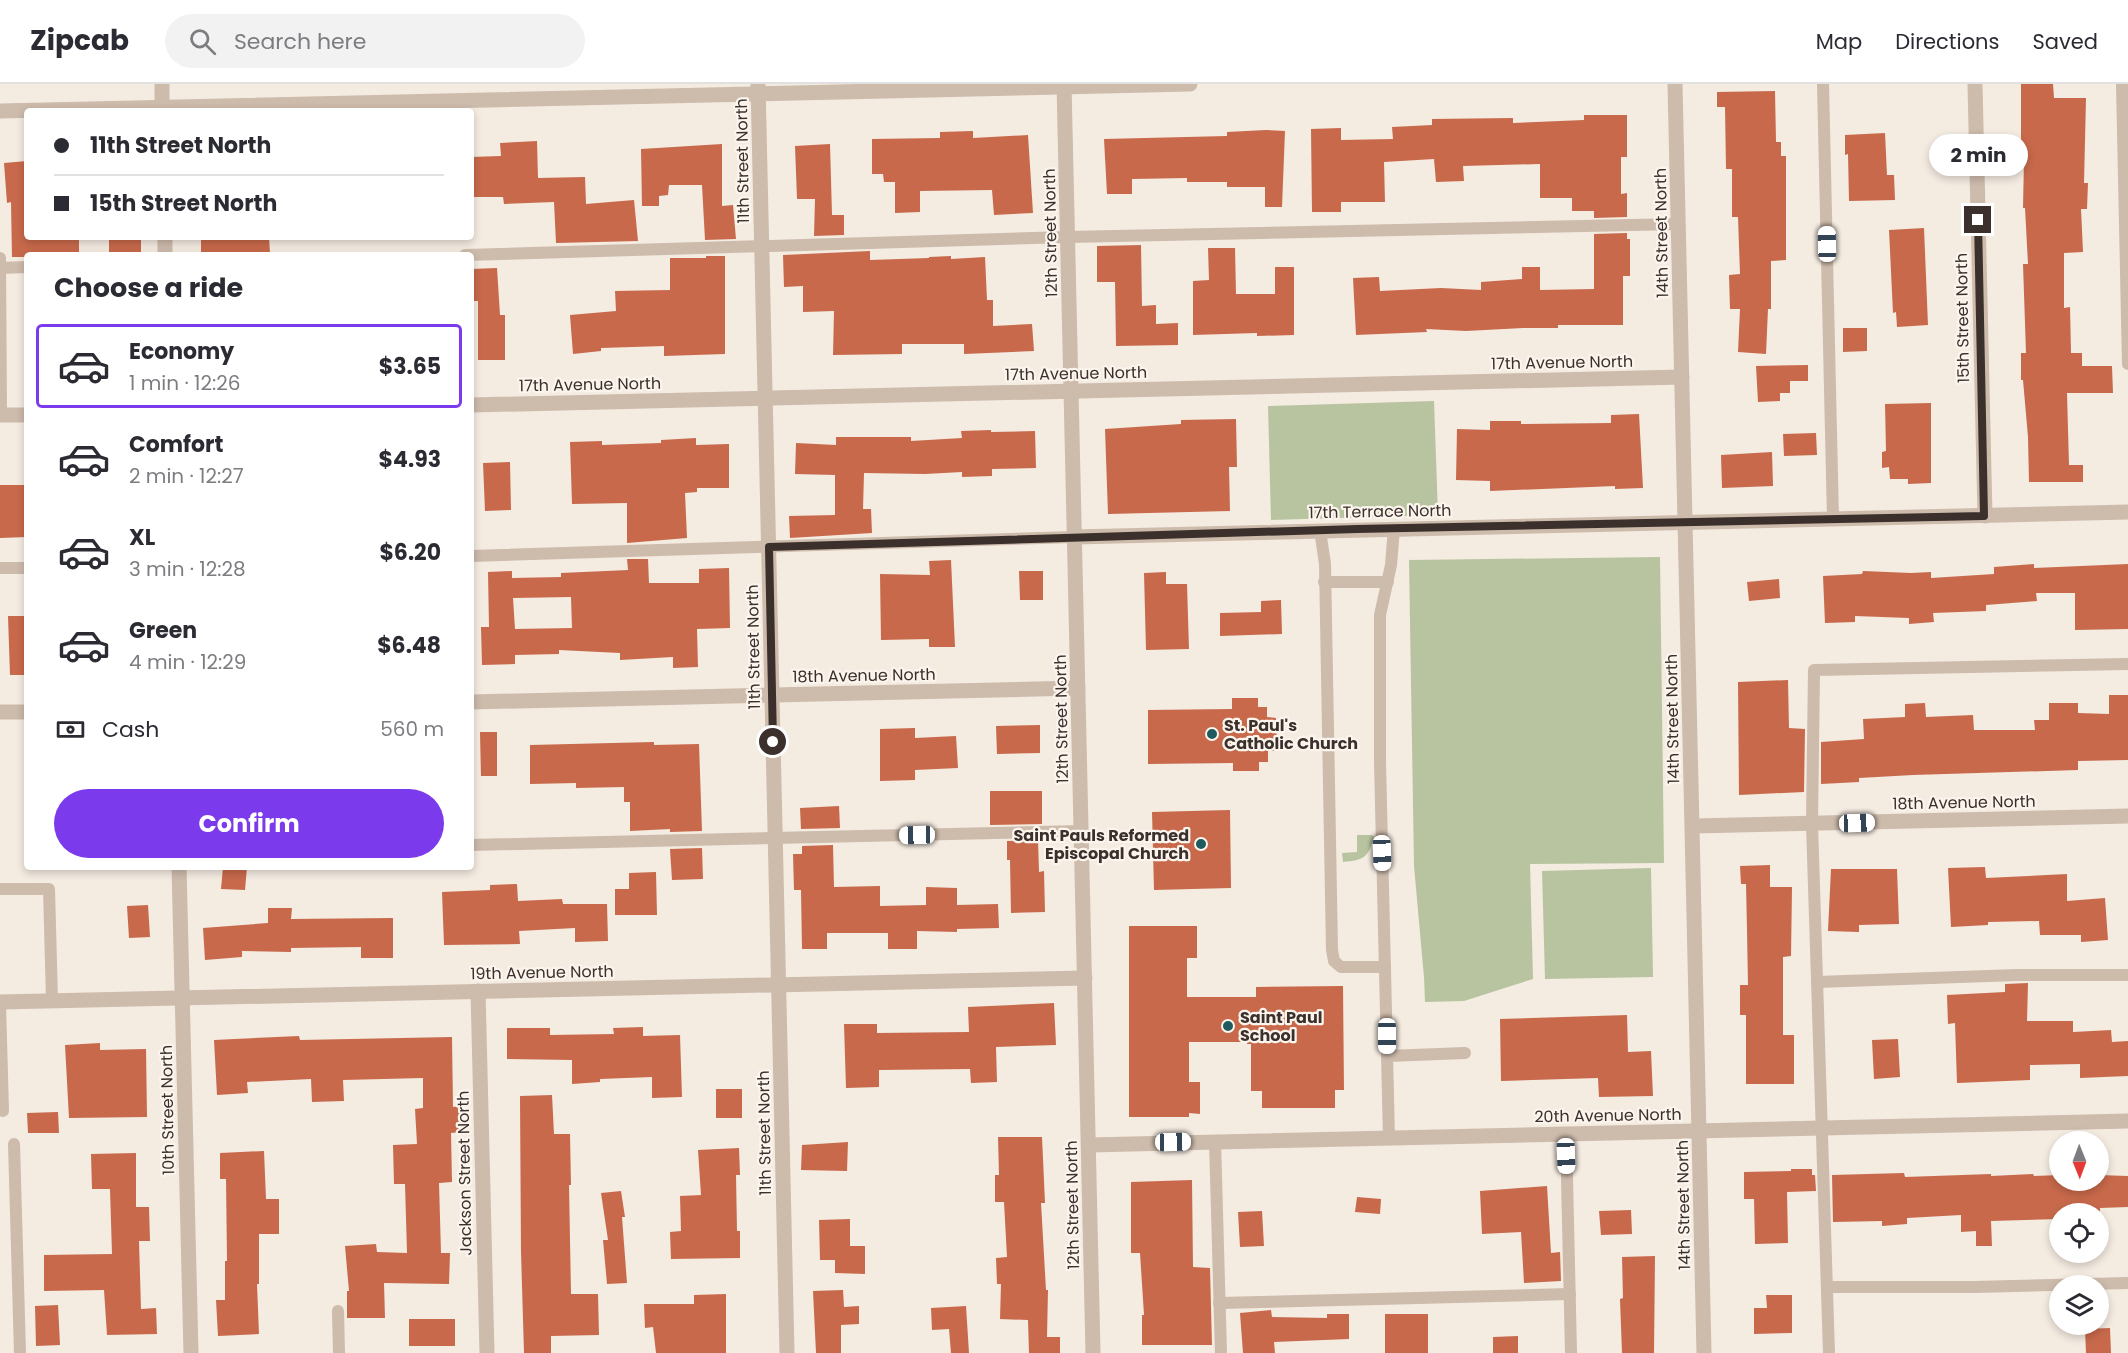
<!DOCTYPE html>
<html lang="en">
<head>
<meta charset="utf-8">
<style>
  :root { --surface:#fff; --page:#f2f2f3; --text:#2b2b33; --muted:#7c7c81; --line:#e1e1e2; --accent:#7c3aed }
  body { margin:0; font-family:Poppins,sans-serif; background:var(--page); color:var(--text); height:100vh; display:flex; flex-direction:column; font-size:22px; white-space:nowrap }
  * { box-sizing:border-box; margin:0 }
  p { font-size:20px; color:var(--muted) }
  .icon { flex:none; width:33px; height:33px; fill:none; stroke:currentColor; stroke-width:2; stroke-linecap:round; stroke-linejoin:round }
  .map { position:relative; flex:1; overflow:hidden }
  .drawer { position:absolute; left:24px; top:168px; width:450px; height:618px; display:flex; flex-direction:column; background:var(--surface); border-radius:6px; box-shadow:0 3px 9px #0003 }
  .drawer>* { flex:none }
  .guide { position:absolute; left:24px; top:24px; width:450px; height:132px; border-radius:6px; box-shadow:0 3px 9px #0003; display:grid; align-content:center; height:132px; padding:0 30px; background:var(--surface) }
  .needle { width:39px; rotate:179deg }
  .tools { position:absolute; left:2049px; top:1047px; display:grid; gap:12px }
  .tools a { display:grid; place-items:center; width:60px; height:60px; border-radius:50%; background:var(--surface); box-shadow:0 3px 9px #0003; font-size:30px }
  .end { position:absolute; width:27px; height:27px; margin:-14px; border:8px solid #3b302b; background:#fff; box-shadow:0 0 0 3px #fff }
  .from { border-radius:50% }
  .bubble { position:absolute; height:42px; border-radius:21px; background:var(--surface); box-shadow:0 3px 9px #0003; font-size:20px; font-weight:700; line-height:42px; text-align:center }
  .car { position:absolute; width:18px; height:36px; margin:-18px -9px; border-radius:8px; box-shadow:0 0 4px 2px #0007; background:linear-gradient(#fff 24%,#345 0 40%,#fff 0 76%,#345 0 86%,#fff 0) }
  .guide b { display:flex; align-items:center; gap:21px; height:57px; font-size:22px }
  .guide b+b { border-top:2px solid var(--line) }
  .guide i { width:15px; height:15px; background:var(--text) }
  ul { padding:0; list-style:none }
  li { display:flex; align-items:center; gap:18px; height:84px; margin:0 12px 9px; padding:0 18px; border:3px solid transparent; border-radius:6px }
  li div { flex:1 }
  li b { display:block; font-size:22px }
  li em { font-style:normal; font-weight:700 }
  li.selected { border-color:var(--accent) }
  li>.icon { width:54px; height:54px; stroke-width:1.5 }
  h2 { padding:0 30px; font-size:27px; line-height:72px }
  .pay { display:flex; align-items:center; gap:15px; height:66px; padding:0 30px; font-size:22px }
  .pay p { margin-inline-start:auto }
  .cta { display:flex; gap:12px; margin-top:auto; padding:12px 30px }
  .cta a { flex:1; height:69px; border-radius:36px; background:var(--accent); color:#fff; font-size:24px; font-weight:700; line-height:69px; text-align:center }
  header { display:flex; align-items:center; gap:36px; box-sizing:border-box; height:84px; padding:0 30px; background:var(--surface); border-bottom:2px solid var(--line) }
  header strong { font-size:28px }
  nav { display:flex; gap:33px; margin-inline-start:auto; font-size:21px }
  .search { width:420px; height:54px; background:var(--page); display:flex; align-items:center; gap:15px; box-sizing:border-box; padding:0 21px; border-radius:33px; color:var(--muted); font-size:22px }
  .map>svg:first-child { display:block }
</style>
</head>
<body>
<header>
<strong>Zipcab</strong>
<div class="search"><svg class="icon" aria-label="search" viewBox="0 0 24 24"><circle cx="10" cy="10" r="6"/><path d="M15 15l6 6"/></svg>Search here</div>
<nav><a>Map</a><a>Directions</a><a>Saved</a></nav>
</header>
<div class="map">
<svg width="2128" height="1269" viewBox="0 0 2128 1269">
  <rect width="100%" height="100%" fill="#f4ebe1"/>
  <g fill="#b8c4a0">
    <path d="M1434,317l4,114 -167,5 -3,-114z"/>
    <path d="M1660,473l4,306 -134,1 3,115 -69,22 -39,1 -1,-25 -10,-111 -5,-306z"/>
    <path d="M1357,751h15l2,2c-6,21 -10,23 -31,25l-1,-9 15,-1z"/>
    <path d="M1651,784l2,109 -108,2 -3,-108z"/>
  </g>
  <g fill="#c8694b" fill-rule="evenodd">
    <path d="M2021,0h32l1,14h32l-2,85h4l-1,26h-6l2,43 -19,1v55l6,-1 1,46h11v13h30l1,27h-46l2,72h14v17h-54l-1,-45 -5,-57h-2v-27h5l-3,-89h5l-3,-56h-2l1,-49h-3z"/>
    <path d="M1775,7l1,51h5v14h5v104l-15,1v48h-3l-2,45 -28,-2 2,-43h-10l-1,-34 11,-1 -2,-57h-6v-48h-6l-1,-62h-8v-15z"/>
    <path d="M1584,31h43v42h-6v37l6,-1v24l-33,1v-7h-22v-13h-32v-34l-77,2 1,15 -28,1 -2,-23 -50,3 1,40h-44v10h-29l-1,-83 30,-1v12l52,-1 -1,-12 40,-2v-6l81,-1v5l71,-3z"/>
    <path d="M1266,46l19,1 -3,76h-17v-20h-38v-5h-40v-4l-55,1v15h-25l-3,-55 123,-3v-4z"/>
    <path d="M973,47v7l55,-3 5,78 -39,2 -2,-25 -72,1v21l-25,1v-31h-11l-1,-8h-11v-35l68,-1v-6z"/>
    <path d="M1885,49l2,42h7l1,25 -46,1 -1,-47 -3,1v-20z"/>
    <path d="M537,57l1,37 47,-1 1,27 48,-4 4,41 -82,2 -2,-41 -50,2 -1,-7h-32v-40l30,-1 -1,-13z"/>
    <path d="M722,60v62l11,-1 3,34 -31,1 -3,-55h-33l-1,10 -9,1v10h-17l-1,-57z"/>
    <path d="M830,60l2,71h12v20l-30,1 1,-37h-18l-2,-53z"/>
    <path d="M27,77v76h52v18h-52v2h-15l-1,-55 -4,1 -3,-40z"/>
    <path d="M1924,144l4,97 -31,2 -1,-15 -3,1 -4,-83z"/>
    <path d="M1627,149v6h3v37h-7v49h-65v3h-35l-57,3 -40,-2 1,3 -71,3 -3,-57 26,-1 1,14 61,-3 40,2v-8l41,-3v-12h18v23l54,-1v-55z"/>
    <rect x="109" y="153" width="32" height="18"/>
    <path d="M201,153h68l1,16h-69z"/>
    <path d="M1141,161l1,61 14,-1v19l22,-1v22l-62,1 -1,-64h-18v-36z"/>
    <path d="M1208,164h27l1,46h39v-27h19v68l-37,1v-3l-64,2v-54l16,-1z"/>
    <path d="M870,167v9l59,-2v-1l22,-1v3l34,-2 2,43h6v26l39,-2 2,27 -70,3v-10h-62v10l-69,1 1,-44 -31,1v-26l-19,1 -1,-32z"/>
    <path d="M706,172h19v98l-61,2v-10l-63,2v3l-28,3 -3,-39 46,-4 -1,-20 55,-1v-32h36z"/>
    <path d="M497,184l3,47h5v45h-27v-59h-7v-32z"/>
    <path d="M1843,244h24v23l-24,1z"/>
    <path d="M1808,281v16h-18v12h-10v8l-22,1 -2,-36z"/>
    <path d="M1931,319v80l-23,1v-5h-18l-1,-12 -7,1v-16l4,-1 -1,-47z"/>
    <path d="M1639,330l4,74 -28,1v-3l-125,5v-10l-34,-1 1,-51 33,1v-9h31v3l90,-1v-8z"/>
    <path d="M1236,335l1,48h-8l1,44 -122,3 -3,-85 76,-5v-4z"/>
    <path d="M991,346v2l44,-1 1,37 -44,1v7l-30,1v-5l-37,2 -61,-1 -1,36h8l1,24 -82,5 -1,-22 46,-1v-40l-40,-1 1,-31 40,2v-8h75v4l51,-3 -1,-7z"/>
    <path d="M1816,349l1,22 -33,1 -1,-22z"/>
    <path d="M696,354v7l33,-1v44h-32v4l-12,1 2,45 -60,5v-40l-55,1 -2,-62 32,-1v4l59,-2v-3z"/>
    <path d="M1772,368l1,34 -51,2 -1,-33z"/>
    <path d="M510,378l1,48 -26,1 -2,-48z"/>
    <path d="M0,401h27v52l-27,1z"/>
    <path d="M627,475h21l1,24h50v-14l30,-1 1,60 -33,1 1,38 -25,1v-11l-53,3v-7l-61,-3v4l-44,1v9l-33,1 -1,-38h8l-1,-55 24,-1v7l49,-1v-4l67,-3zM571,513l1,31 -57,1 -2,-31z"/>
    <path d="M951,476l4,87h-26v-8l-48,1 -1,-66 50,1 -1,-14z"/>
    <path d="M2034,480v4l94,-4v65l-53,1v-37h-39l1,8 -51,4v6l-53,2 1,9 -25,2v-6l-54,-2v6l-30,1 -2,-47 39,-2 1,-3 48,2 20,-1v6l63,-4v-7z"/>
    <path d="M1019,487h24v29h-23z"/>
    <path d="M1166,488v12h21l2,65 -43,1 -2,-77z"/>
    <path d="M1779,495l1,19 -31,3 -2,-19z"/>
    <path d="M1281,516l1,34 -62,2v-23l41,-1v-11z"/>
    <path d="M8,532h19v59h-17z"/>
    <path d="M1788,596l1,48 16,1 -1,63 -65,3 -1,-113z"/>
    <path d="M2109,611h19v65l-50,1v9l-165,5 -54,3v4l-38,2v-42l43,-3 -1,-20 42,-2v-13l20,-1 1,14 47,-2 1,15h61l-1,-10h15v-17h29v10l31,1z"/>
    <path d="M1232,614h26v9h9v10l9,1 1,33h-9v11h-9v9h-26v-8l-85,1v-54l84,-1z"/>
    <path d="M1040,641v28l-43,1 -1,-28z"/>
    <path d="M915,644v10l41,-2 2,32 -43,2v10l-35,1v-52z"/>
    <path d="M480,648h17v44h-16z"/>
    <path d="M654,658v3l45,-1 3,87 -32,1v-3l-40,2v-29h-6v-15l-48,1v-5l-46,1v-39z"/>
    <path d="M990,707h52v33l-52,1z"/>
    <path d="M839,722l1,22 -39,1 -1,-21z"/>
    <path d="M1230,726l1,78 -77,2 -2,-78z"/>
    <path d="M1038,756l1,32 5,-1 1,41 -34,1 -1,-53h-3v-19z"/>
    <path d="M833,761l1,42 46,-1v20l46,-1v-18l31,1v17l41,-1 1,24 -42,1v3l-40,-1v18h-29v-16h-61v16h-25l-1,-59h-7l-1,-36h9v-8z"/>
    <path d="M702,764l1,31 -31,1 -2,-31z"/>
    <path d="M1770,781v22h22l-1,69 -8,1v78h11v49h-48v-69h-6v-30h8l-1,-55 -1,-46h-5l-1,-18z"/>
    <path d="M223,783h24l-2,23 -24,-1z"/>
    <path d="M1985,783l1,11 81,-4v27l38,-3 3,42 -27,2v-7h-41l-1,-14 -51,1v3l-37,2 -3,-59z"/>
    <path d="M1831,785h66l2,55 -40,1v7l-31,-1z"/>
    <path d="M656,788l1,43h-42v-26h14v-16z"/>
    <path d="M517,800l1,17 44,-2 1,5h44l1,37 -33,1v-14l-56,3 1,13 -76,1 -2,-53 48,-2v-5z"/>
    <path d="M148,821l2,32 -21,1 -2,-32z"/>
    <path d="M268,824h24l-1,11 102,-1v40h-32v-11l-70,1v4l-49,-1v6l-37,3 -2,-32 65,-5z"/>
    <path d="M1129,842h68v32h-10v39h69v-10l87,-1 1,104h-9v18h-73v-17h-11v-47h-4v-2h-58v40h11v32l-11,-1v4h-60z"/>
    <path d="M2028,899l-1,38h46v11l38,-2 1,12 16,-1v35l-48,2v-14l-50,1v15l-73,3 -2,-60 -7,1 -1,-29 58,-3v-8z"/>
    <path d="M1054,919l2,42 -60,2 1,35 -26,1 -1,-14 -91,1v17l-33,1 -2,-64h33v9l92,-1 -1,-25z"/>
    <path d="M1627,931l1,37 23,-1 2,45 -54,1 -1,-19 -97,3 -1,-62z"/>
    <path d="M643,943v9l37,-1 2,62 -30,1v-21l-52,2v3l-28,2v-24l-65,-1v-31h43v7l64,-1 -1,-6z"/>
    <path d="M299,952l1,4 152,-3 1,70 8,-1 1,26 -11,1 1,49 -13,1 2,70h9l-1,31 -65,-1 1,35h-38v-27h2l-4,-45 31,-2 1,8 30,1 -2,-69h-11l-1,-39 24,-1 -2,-35 8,-1v-30l-80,2 1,21 -32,1 -1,-23 -64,3 1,11 -31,2 -3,-55z"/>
    <path d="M1898,955l2,38 -26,2 -2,-39z"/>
    <path d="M100,959v7l46,-1 1,68 -78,1 -4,-73z"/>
    <rect x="716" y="1005" width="26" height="29"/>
    <path d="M552,1011l2,39h16l1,51h-2l2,109h27l1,41 -48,1v17h-27l-3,-101 -1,-156z"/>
    <path d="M58,1028l1,21h-31l-1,-20z"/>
    <path d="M998,1053h44l3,66h-4l5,87h2l-1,47h13v16h-31l-1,-33 -28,-1 1,-35h-4l-1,-26 11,-1 -3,-55h-9v-27h4z"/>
    <path d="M848,1058l-1,29 -46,-1 1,-25z"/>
    <path d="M739,1064l1,27h-4l1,56h3v27l-69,1 -1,-27 11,-1 -1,-35 21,-1 -3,-45z"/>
    <path d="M264,1067l2,48h13v35h-20v50h-2l2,50 -41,2 -2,-36h9v-39h2l-1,-82h-6v-26z"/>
    <path d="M136,1069v54h13l1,34h-11l2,68 15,-1 1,26 -50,1 -3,-45 -60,1v-36l68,-1 -2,-65h-18l-1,-35z"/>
    <path d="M1791,1085h21v6h3l1,16 -29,1 1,51 -33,1 -1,-45h-10v-27l47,-1z"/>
    <path d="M1904,1089l1,4 86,-3v2l42,-2 1,2 26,-1v5h38v-5l30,1v31l-28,1v6h-40v5l-69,2 1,25h-16v-15l-15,1v-17l-54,3v6l-25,2v-5l-49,1 -1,-47z"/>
    <path d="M1192,1096l1,87 17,1 2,77h-70v-30h2l-4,-62h-9v-71z"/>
    <path d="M1547,1102l4,67 9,-1 1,29 -37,2 -3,-51 -39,2 -2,-43z"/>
    <path d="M621,1107l4,26h-3l5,66 -20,1 -4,-44h5l-7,-47z"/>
    <path d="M1357,1113l24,2 -1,15 -25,-2z"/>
    <path d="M1631,1126l1,24 -31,1 -2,-24z"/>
    <path d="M1262,1127l2,35 -24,1 -2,-35z"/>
    <path d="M850,1135v27h15v28l-30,-1v-13h-15l-1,-40z"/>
    <path d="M1655,1172l-1,97h-32l-2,-54 3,-1 -1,-41z"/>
    <path d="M843,1206l1,17 15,-1v18l-18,1v28h-25l-3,-62z"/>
    <path d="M726,1210v59h-70l-3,-26 -8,1 -1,-24h50v-9z"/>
    <path d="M1766,1211h26v38l-38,1v-26h13z"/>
    <path d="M58,1221l2,40 -24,1 -1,-40z"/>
    <path d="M966,1222l3,47h-18l-2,-24 -17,1 -1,-22z"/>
    <path d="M1271,1226l1,7 55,1v-4h22v25l-75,3 1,11h-32l-3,-40z"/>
    <rect x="1385" y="1230" width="43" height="39"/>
    <rect x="409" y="1235" width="46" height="27"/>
    <path d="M2110,1244l1,25h-25l-1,-24z"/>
    <path d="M1518,1252v17h-25v-16z"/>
  </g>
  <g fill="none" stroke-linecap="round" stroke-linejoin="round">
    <g stroke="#cdbbac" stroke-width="12">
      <path d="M1823,0l10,435"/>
      <path d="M2122,0l6,280"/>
      <path d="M465,171l603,-18 611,-13"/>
      <path d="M0,174l1,157"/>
      <path d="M0,184l27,-1"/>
      <path d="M1320,446l5,34 7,386 2,11 7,6h44"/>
      <path d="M471,472l603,-19"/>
      <path d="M0,484h27"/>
      <path d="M1324,498h64"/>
      <path d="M471,761l610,-14"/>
      <path d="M0,805h49l3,112"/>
      <path d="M1817,898l200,-7h111"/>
      <path d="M0,920l3,107"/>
      <path d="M1387,972l78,-3"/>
      <path d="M1566,1050l5,219"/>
      <path d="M1389,1054l-9,-376v-147l11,-50 3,-37"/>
      <path d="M1215,1057l6,212"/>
      <path d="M14,1060l6,209"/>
      <path d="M1827,1203h147l154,-4"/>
      <path d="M1219,1219l351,-9"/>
      <path d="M338,1227l1,42"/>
      <path d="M1829,1269l-17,-529 2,-154 314,-6"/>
    </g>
    <g stroke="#cdbbac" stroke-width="15">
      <path d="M162,0v27"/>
      <path d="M758,0l29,1269"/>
      <path d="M1064,0l29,1269"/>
      <path d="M1675,0l29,1269"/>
      <path d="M1975,0l10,432"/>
      <path d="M0,27l1190,-27"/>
      <path d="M165,153v18"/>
      <path d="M471,321l1211,-28"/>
      <path d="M0,331h27"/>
      <path d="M1074,453l1054,-25"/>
      <path d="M471,618l607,-14"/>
      <path d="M0,628h27"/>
      <path d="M1693,742l435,-10"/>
      <path d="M179,783l12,486"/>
      <path d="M478,907l9,362"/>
      <path d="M0,918l1085,-24"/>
      <path d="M1089,1061l1039,-24"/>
    </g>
  </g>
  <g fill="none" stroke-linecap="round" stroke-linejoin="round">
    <path stroke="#3b302b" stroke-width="8" d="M773,658l-4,-195 588,-18 627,-13 -6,-296"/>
  </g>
  <g fill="#1f5a5e" stroke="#fbf5ee" stroke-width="2">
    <circle cx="1212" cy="650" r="6"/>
    <circle cx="1201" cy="760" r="6"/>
    <circle cx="1228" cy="942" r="6"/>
  </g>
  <g text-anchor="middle" stroke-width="4.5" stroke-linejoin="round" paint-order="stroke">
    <g font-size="16" fill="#3b302b" stroke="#fbf5ee">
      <text transform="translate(742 77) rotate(-91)" y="6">11th Street North</text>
      <text transform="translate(1050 149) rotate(-91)" y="6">12th Street North</text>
      <text transform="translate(1661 149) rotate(-91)" y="6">14th Street North</text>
      <text transform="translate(1962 234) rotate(-91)" y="6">15th Street North</text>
      <text transform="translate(1562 278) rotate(-1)" y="6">17th Avenue North</text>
      <text transform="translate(1076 289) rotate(-1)" y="6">17th Avenue North</text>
      <text transform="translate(590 300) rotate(-1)" y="6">17th Avenue North</text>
      <text transform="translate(1380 427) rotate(-1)" y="6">17th Terrace North</text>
      <text transform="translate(753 563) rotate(-91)" y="6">11th Street North</text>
      <text transform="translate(864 591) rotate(-1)" y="6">18th Avenue North</text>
      <text transform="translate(1061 635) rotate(-91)" y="6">12th Street North</text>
      <text transform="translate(1672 635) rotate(-91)" y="6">14th Street North</text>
      <text transform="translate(1964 718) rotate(-1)" y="6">18th Avenue North</text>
      <text transform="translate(542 888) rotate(-1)" y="6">19th Avenue North</text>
      <text transform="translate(167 1026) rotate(-91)" y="6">10th Street North</text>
      <text transform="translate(1608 1031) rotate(-1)" y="6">20th Avenue North</text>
      <text transform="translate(764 1049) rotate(-91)" y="6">11th Street North</text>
      <text transform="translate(464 1089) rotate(-91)" y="6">Jackson Street North</text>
      <text transform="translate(1072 1121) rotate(-91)" y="6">12th Street North</text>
      <text transform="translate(1683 1121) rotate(-91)" y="6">14th Street North</text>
    </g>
    <g font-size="16" font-weight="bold" fill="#3b302b" stroke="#fbf5ee" text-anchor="start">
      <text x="1224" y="647">St. Paul's<tspan x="1224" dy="18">Catholic Church</tspan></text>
      <text x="1189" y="757" text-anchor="end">Saint Pauls Reformed<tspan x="1189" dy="18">Episcopal Church</tspan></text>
      <text x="1240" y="939">Saint Paul<tspan x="1240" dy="18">School</tspan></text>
    </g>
  </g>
</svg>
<div class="tools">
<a><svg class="needle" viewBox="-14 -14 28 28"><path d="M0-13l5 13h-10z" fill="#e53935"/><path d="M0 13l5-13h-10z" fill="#7c7c81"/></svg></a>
<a><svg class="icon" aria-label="locate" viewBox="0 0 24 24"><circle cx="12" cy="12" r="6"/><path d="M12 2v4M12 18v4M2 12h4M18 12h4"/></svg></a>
<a><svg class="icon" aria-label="layers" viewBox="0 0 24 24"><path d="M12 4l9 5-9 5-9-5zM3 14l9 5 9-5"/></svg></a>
</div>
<i class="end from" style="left:773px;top:658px"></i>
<i class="end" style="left:1978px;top:136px"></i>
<div class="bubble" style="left:1929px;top:50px;width:99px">2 min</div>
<i class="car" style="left:1827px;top:160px;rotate:359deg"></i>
<i class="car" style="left:1857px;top:739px;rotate:88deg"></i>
<i class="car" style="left:917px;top:751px;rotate:269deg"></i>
<i class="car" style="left:1382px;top:769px;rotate:178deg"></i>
<i class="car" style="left:1387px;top:952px;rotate:180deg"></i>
<i class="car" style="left:1173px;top:1058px;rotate:89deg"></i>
<i class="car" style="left:1566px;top:1072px;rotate:178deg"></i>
<div class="guide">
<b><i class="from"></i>11th Street North</b>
<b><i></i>15th Street North</b>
</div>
<section class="drawer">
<h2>Choose a ride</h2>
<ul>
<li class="selected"><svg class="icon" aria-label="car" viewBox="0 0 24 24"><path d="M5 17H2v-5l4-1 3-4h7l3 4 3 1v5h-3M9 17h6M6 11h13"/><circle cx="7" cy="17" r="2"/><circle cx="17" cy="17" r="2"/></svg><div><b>Economy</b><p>1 min · 12:26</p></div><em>$3.65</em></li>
<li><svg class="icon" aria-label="car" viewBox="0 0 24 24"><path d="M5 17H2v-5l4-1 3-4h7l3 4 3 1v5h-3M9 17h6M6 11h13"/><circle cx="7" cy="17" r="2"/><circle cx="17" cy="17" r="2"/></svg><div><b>Comfort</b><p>2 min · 12:27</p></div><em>$4.93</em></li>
<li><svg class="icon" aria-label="car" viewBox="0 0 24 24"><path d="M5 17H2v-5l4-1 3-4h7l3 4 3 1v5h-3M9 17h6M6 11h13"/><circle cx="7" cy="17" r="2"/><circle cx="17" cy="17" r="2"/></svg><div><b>XL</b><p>3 min · 12:28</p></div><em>$6.20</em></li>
<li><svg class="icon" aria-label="car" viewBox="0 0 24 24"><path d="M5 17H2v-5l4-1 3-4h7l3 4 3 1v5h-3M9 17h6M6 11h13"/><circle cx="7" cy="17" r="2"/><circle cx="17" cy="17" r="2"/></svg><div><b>Green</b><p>4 min · 12:29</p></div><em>$6.48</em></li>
</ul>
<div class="pay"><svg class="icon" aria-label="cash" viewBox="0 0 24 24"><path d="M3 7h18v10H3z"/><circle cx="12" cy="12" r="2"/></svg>Cash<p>560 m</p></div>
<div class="cta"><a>Confirm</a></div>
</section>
</div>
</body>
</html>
